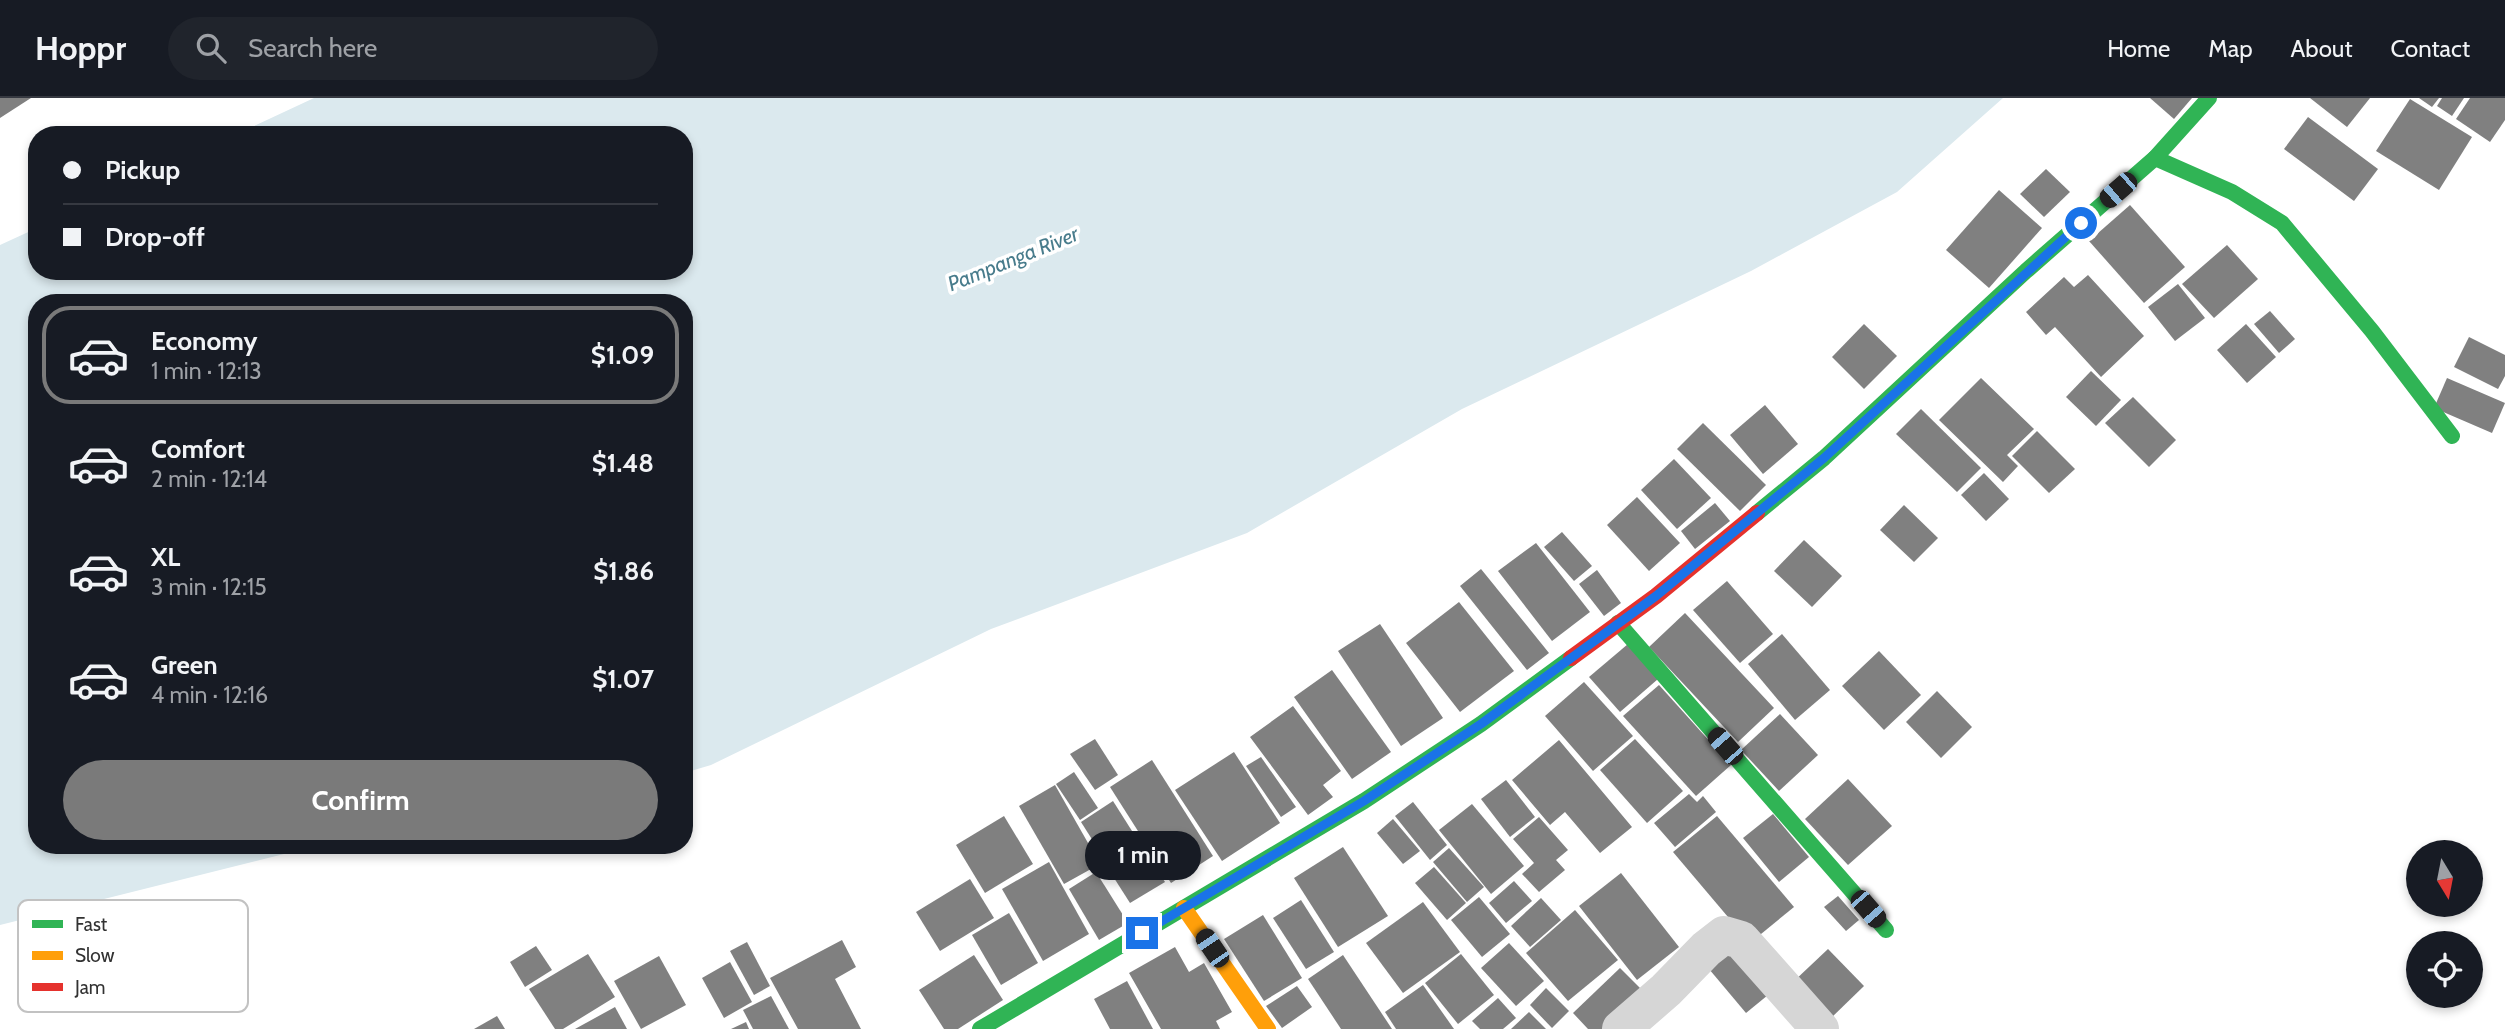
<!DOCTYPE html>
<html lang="en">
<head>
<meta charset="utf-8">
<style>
  :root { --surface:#171b24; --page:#20242c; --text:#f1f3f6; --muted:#9ea1a6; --line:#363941; --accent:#7a7a7a }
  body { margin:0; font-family:Cabin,sans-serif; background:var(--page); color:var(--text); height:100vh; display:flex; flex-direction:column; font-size:26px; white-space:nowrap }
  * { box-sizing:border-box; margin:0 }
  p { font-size:23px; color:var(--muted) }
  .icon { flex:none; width:38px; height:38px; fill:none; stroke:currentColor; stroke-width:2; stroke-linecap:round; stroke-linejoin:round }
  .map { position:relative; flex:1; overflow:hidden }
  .details { position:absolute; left:28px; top:196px; width:665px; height:560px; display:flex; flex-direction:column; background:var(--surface); border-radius:28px; box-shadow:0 4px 10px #0003 }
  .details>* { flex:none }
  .top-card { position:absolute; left:28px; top:28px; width:665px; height:154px; border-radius:28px; box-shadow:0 4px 10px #0003; display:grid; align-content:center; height:154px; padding:0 35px; background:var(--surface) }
  .needle { width:46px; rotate:170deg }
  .tools { position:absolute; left:2406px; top:742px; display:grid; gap:14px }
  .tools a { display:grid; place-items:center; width:77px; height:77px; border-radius:50%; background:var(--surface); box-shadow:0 4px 10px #0003; font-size:35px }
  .end { position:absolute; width:32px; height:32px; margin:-16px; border:9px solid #1a73e8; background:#fff; box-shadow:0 0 0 4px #fff }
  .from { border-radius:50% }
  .bubble { position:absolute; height:49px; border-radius:24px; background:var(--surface); box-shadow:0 4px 10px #0003; font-size:23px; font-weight:700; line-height:49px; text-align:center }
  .car { position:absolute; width:21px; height:42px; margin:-21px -10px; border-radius:9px; box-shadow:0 0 5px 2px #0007; background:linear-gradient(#222 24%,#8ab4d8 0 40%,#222 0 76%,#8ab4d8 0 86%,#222 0) }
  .top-card b { display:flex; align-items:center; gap:24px; height:66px; font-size:26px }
  .top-card b+b { border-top:2px solid var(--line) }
  .top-card i { width:18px; height:18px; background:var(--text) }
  ul { padding:12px 0 0; list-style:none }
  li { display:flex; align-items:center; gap:21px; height:98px; margin:0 14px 10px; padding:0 21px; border:4px solid transparent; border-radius:28px }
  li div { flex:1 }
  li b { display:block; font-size:26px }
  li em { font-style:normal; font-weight:700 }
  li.current { border-color:var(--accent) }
  li>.icon { width:63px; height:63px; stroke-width:1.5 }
  .button { display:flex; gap:14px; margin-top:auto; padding:14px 35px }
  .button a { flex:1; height:80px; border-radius:42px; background:var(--accent); color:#fff; font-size:28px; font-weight:700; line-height:80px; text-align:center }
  header { display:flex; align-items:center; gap:42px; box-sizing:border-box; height:98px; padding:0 35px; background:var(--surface); border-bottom:2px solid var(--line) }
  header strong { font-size:33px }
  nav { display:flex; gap:38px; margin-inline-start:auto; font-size:24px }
  .search { width:490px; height:63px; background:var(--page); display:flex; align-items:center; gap:18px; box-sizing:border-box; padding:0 24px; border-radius:38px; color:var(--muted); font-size:26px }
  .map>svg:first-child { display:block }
</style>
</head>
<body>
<header>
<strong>Hoppr</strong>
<div class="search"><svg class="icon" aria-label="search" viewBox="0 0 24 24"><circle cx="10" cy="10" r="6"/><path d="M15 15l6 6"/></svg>Search here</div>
<nav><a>Home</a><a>Map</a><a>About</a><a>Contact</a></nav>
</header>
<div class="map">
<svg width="2505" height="931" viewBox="0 0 2505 931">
  <rect width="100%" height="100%" fill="#fff"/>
  <path fill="#dbe9ee" d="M314,0h1689l-106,94 -146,79 -289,138 -215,124 -256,96 -280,136 -27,8v-470h-647v542h317l-70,9 -284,71v-680l37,-17v43h647v-136h-449z"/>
  <g fill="#808080">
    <path d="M0,0h31l-31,20z"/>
    <path d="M2150,0h42l-18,21z"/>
    <path d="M2310,0h60l-23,29z"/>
    <path d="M2419,0h20l-7,9z"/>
    <path d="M2442,0h22l-12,18 -15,-10z"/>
    <path d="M2470,0h35v22l-15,22 -34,-23z"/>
    <path d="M2410,1l62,38 -33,53 -63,-39z"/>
    <path d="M2308,19l70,52 -24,32 -70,-52z"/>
    <path d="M2046,71l24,23 -26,25 -24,-23z"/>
    <path d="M1999,92l43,38 -53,60 -43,-38z"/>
    <path d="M2130,107l55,62 -41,36 -55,-62z"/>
    <path d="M2227,147l31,34 -44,39 -32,-34z"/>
    <path d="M2088,177l56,61 -43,41 -46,-50 -9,8 -20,-23 38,-35 10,10z"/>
    <path d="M2178,186l27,34 -30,23 -27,-34z"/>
    <path d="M2270,213l25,28 -16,14 -25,-29z"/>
    <path d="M1864,226l33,32 -33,33 -32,-32z"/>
    <path d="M2246,226l30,33 -29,26 -30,-33z"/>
    <path d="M2469,239l36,18v21l-7,13 -44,-22z"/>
    <path d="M2091,273l30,29 -25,26 -30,-29z"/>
    <path d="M1981,280l53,51 -27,26 11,11 -15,16 -64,-62z"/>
    <path d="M2447,280l58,25 -13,30 -58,-25z"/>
    <path d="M2133,299l43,43 -27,27 -44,-44z"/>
    <path d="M1765,307l33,39 -35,30 -33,-39z"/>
    <path d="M1921,311l60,59 -24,24 -61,-58z"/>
    <path d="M1703,325l63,62 -26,26 -63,-62z"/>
    <path d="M2037,333l38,38 -26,24 -37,-37z"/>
    <path d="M1674,361l37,39 -34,31 -36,-39z"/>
    <path d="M1984,375l25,26 -23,22 -25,-26z"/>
    <path d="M1637,399l43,46 -31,28 -42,-46z"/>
    <path d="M1715,405l15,18 -35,28 -14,-18z"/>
    <path d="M1904,407l34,33 -24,24 -34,-32z"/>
    <path d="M1562,434l30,34 -18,15 -30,-34z"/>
    <path d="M1804,442l38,36 -30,31 -38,-36z"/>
    <path d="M1536,445l54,69 -38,29 -54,-70z"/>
    <path d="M1481,471l68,84 -22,17 -67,-84z"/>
    <path d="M1597,472l24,33 -17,13 -25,-32z"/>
    <path d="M1727,483l46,53 -33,29 -47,-53z"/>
    <path d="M1459,504l55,69 -54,41 -54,-69z"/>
    <path d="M1685,515l89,95 -36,34 -89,-95z"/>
    <path d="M1380,526l63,94 -42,28 -63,-95z"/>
    <path d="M1782,536l48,56 -35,30 -47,-56z"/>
    <path d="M1628,546l30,35 -38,33 -31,-35z"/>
    <path d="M1879,553l42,44 -37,35 -42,-44z"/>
    <path d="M1332,572l59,82 -39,27 -58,-82z"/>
    <path d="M1584,584l49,54 -40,35 -48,-55z"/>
    <path d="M1659,587l72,80 -35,31 -73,-80z"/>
    <path d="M1937,593l35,36 -31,31 -35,-36z"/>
    <path d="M1293,608l48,65 -18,14 10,12 -25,18 -58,-78z"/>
    <path d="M1780,616l38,41 -39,36 -38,-41z"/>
    <path d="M1095,641l23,36 -23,15 -25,-36z"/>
    <path d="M1635,641l48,52 -36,32 -47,-53z"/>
    <path d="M1559,642l73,87 -32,26 -35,-41 -15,13 -38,-45z"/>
    <path d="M1234,654l46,71 -58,38 -47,-71z"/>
    <path d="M1261,659l35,50 -15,10 -35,-51z"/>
    <path d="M1152,662l61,96 -42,27 -61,-96z"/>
    <path d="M1074,674l24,36 -18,12 -24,-36z"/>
    <path d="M1848,681l44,47 -44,39 -43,-46z"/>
    <path d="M1506,682l29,37 -25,20 -29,-38z"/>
    <path d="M1055,687l45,79 -36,20 -45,-78z"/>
    <path d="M1689,696l8,8 6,-6 13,16 -41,35 -21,-24z"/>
    <path d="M1113,703l19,30 -32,21 -19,-30z"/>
    <path d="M1413,704l34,43 -17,15 -35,-44z"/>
    <path d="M1472,706l52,62 -33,28 -52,-64z"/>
    <path d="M1773,716l36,43 -30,25 -36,-44z"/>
    <path d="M1004,718l29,48 -48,29 -29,-48z"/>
    <path d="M1717,718l77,91 -44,36 -77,-91z"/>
    <path d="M1539,719l29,33 -12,10 9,10 -26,22 -17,-18 12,-11 -21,-24z"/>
    <path d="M1393,721l27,32 -17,13 -26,-31z"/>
    <path d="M1134,736l31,48 -35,21 -30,-47z"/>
    <path d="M1343,749l45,69 -50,31 -44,-69z"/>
    <path d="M1449,750l35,39 -17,15 -34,-40z"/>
    <path d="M1049,764l40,72 -46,27 -41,-72z"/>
    <path d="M1434,769l32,36 -19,17 -32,-37z"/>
    <path d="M1096,774l32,51 -29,17 -30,-51z"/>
    <path d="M1621,775l58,74 -42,33 -58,-74z"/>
    <path d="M970,781l24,39 -54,33 -24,-39z"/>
    <path d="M1514,783l18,20 -26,22 -17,-20z"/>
    <path d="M1838,798l21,24 -13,11 -22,-24z"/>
    <path d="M1479,799l31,37 -28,23 -31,-37z"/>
    <path d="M1541,800l20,22 -31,27 -19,-21z"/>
    <path d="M1301,802l33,52 -28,17 -33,-51z"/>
    <path d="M1423,804l37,50 -57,41 -37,-50z"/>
    <path d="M1575,812l43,50 -50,41 -42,-48z"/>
    <path d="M1009,815l29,50 -37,22 -29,-50z"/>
    <path d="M1263,817l39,63 -38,23 -40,-62z"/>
    <path d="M842,842l14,27 -21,12 26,50h-63l-28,-51z"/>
    <path d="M747,844l23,44 -16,9 -24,-44z"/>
    <path d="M1509,845l35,38 -28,25 -35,-38z"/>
    <path d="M536,848l16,24 -27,17 -15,-25z"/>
    <path d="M1175,849l14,25 15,-9 28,49 -16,9 4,8h-59l-32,-56z"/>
    <path d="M1828,851l36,37 -35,34 -37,-37z"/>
    <path d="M1732,853l36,44 -22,18 -37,-44z"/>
    <path d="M588,856l27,43 -52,32h-8l-26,-40z"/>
    <path d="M1461,856l33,41 -36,29 -33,-41z"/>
    <path d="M974,857l29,45 -45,29h-14l-25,-39z"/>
    <path d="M1343,857l49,74h-51l-33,-50z"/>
    <path d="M659,858l27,49 -45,24 -27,-48z"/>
    <path d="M730,864l22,40 -28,16 -22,-40z"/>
    <path d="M1620,870l29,29 -34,32h-27l-15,-16z"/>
    <path d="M1127,883l26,48h-43l-16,-30z"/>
    <path d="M1423,887l31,44h-58l-11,-17z"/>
    <path d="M1297,888l15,21 -30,21 -16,-22z"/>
    <path d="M1546,890l23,23 -17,17 -22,-23z"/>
    <path d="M771,898l18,33h-36l-10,-19z"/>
    <path d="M1498,900l18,20 -13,11h-23l-8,-8z"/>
    <path d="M615,909l12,22h-52z"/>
    <path d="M1529,914l17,17h-35z"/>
    <path d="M497,918l8,13h-31z"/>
    <path d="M746,924l3,7h-18z"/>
  </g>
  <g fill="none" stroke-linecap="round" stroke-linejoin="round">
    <path stroke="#d6d6d6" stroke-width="38" d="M1621,931l45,-39 40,-41 18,-14 17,5 79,89"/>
    <g stroke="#30b455" stroke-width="16">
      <path d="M2155,60l77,34 50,31 90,108 80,105"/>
      <path d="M1757,415l67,-55 202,-187 129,-113 54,-60"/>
      <path d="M1618,525l268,307"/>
      <path d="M980,931l384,-228 117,-77 90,-66"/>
    </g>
    <path stroke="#ff9f0a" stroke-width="16" d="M1184,810l84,121"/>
    <path stroke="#e5322d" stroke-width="16" d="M1571,560l85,-62 101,-83"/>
  </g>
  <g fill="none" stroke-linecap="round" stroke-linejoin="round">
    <path stroke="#1a73e8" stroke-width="9" d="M1142,835l222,-132 117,-77 175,-128 168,-138 257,-235"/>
  </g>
  <g text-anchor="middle" stroke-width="7" stroke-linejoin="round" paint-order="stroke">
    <g font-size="21" font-style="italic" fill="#487c8c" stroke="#fff">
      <text transform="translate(1013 161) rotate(-22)" y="7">Pampanga River</text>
    </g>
  </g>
  <rect x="18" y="802" width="230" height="112" rx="10" fill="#fff" stroke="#c2c2c2" stroke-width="2"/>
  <rect x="32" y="822" width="31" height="8" fill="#30b455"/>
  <rect x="32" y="853" width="31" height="9" fill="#ff9f0a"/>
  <rect x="32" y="885" width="31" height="8" fill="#e5322d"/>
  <g font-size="19" fill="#323232">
    <text x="75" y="833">Fast</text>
    <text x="75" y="864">Slow</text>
    <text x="75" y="896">Jam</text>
  </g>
</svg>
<div class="tools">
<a><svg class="needle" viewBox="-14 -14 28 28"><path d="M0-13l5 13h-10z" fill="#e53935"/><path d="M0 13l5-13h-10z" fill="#9ea1a6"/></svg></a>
<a><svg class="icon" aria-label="locate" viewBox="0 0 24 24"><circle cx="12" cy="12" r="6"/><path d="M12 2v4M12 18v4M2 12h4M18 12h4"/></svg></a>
</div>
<i class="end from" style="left:2081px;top:125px"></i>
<i class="end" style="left:1142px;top:835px"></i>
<div class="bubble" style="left:1085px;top:733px;width:116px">1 min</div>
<i class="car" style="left:2118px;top:92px;rotate:229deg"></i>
<i class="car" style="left:1725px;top:648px;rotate:319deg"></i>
<i class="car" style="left:1868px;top:811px;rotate:139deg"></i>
<i class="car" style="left:1212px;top:850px;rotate:326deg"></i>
<div class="top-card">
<b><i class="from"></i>Pickup</b>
<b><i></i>Drop-off</b>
</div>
<section class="details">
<ul>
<li class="current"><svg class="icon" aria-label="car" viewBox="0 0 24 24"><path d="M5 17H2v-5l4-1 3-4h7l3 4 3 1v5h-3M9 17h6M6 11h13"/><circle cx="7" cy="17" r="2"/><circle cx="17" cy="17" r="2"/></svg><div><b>Economy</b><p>1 min · 12:13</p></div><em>$1.09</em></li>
<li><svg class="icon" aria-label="car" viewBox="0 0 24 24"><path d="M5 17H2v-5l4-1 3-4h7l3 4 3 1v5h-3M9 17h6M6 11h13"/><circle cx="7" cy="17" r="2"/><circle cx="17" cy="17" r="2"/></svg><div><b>Comfort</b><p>2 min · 12:14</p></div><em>$1.48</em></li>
<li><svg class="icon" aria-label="car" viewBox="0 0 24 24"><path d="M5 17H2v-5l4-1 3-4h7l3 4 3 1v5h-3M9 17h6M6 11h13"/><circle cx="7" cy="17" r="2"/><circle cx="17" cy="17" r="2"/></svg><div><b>XL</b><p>3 min · 12:15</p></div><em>$1.86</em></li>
<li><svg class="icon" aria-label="car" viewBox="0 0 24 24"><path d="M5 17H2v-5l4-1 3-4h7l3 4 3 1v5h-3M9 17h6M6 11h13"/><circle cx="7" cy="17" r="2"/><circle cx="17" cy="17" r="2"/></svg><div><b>Green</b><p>4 min · 12:16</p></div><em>$1.07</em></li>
</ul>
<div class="button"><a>Confirm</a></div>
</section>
</div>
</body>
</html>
